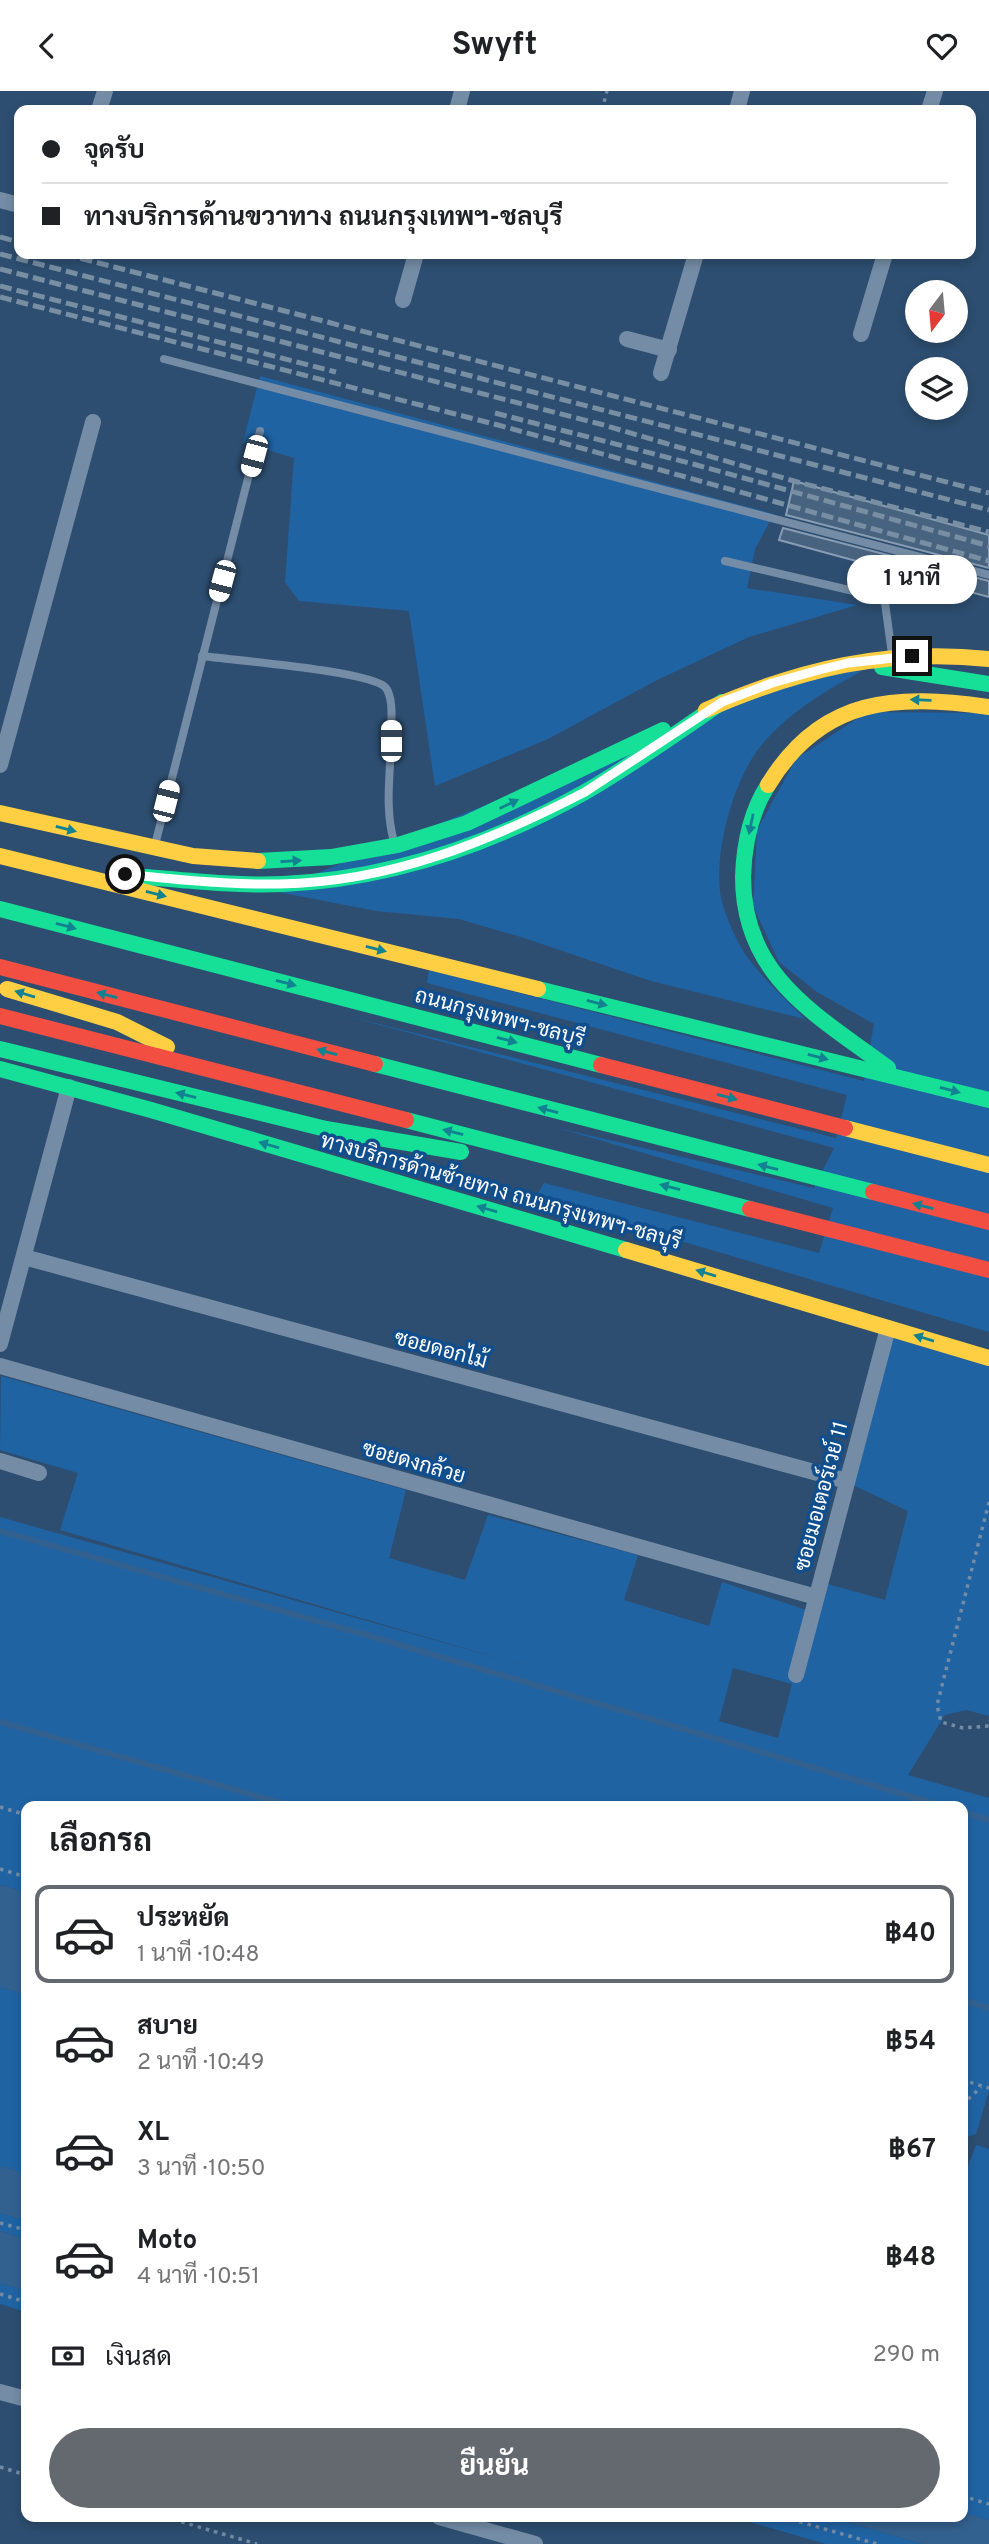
<!DOCTYPE html>
<html lang="th">
<head>
<meta charset="utf-8">
<style>
  :root { --surface:#fff; --page:#f2f2f2; --text:#202124; --muted:#757577; --line:#e0e0e0; --accent:#646970 }
  body { margin:0; font-family:Overpass,Sarabun,sans-serif; background:var(--page); color:var(--text); height:100vh; display:flex; flex-direction:column; font-size:26px; white-space:nowrap }
  * { box-sizing:border-box; margin:0 }
  p { font-size:23px; color:var(--muted) }
  .icon { flex:none; width:38px; height:38px; fill:none; stroke:currentColor; stroke-width:2; stroke-linecap:round; stroke-linejoin:round }
  .map { position:relative; flex:1; overflow:hidden }
  .panel { position:absolute; left:21px; top:1710px; width:947px; height:721px; display:flex; flex-direction:column; background:var(--surface); border-radius:14px; box-shadow:0 4px 10px #0003 }
  .panel>* { flex:none }
  .banner { position:absolute; left:14px; top:14px; width:962px; height:154px; border-radius:14px; box-shadow:0 4px 10px #0003; display:grid; align-content:center; height:154px; padding:0 28px; background:var(--surface) }
  .needle { width:46px; rotate:196deg }
  .controls { position:absolute; left:905px; top:189px; display:grid; gap:14px }
  .controls a { display:grid; place-items:center; width:63px; height:63px; border-radius:50%; background:var(--surface); box-shadow:0 4px 10px #0003; font-size:35px }
  .end { position:absolute; width:32px; height:32px; margin:-16px; border:9px solid #fff; background:#111; box-shadow:0 0 0 4px #111 }
  .from { border-radius:50% }
  .bubble { position:absolute; height:49px; border-radius:24px; background:var(--surface); box-shadow:0 4px 10px #0003; font-size:23px; font-weight:700; line-height:49px; text-align:center }
  .car { position:absolute; width:21px; height:42px; margin:-21px -10px; border-radius:9px; box-shadow:0 0 5px 2px #0007; background:linear-gradient(#fff 24%,#345 0 40%,#fff 0 76%,#345 0 86%,#fff 0) }
  .banner b { display:flex; align-items:center; gap:24px; height:66px; font-size:26px }
  .banner b+b { border-top:2px solid var(--line) }
  .banner i { width:18px; height:18px; background:var(--text) }
  ul { padding:0; list-style:none }
  li { display:flex; align-items:center; gap:21px; height:98px; margin:0 14px 10px; padding:0 14px; border:4px solid transparent; border-radius:14px }
  li div { flex:1 }
  li b { display:block; font-size:26px }
  li em { font-style:normal; font-weight:700 }
  li.on { border-color:var(--accent) }
  li>.icon { width:63px; height:63px; stroke-width:1.5 }
  h2 { padding:0 28px; font-size:32px; line-height:84px }
  .pay { display:flex; align-items:center; gap:18px; height:77px; padding:0 28px; font-size:26px }
  .pay p { margin-inline-start:auto }
  .primary-button { display:flex; gap:14px; margin-top:auto; padding:14px 28px }
  .primary-button a { flex:1; height:80px; border-radius:42px; background:var(--accent); color:#fff; font-size:28px; font-weight:700; line-height:80px; text-align:center }
  header { display:flex; justify-content:space-between; align-items:center; height:91px; padding:0 28px; background:var(--surface); font-size:32px; font-weight:700 }
  .map>svg:first-child { display:block }
</style>
</head>
<body>
<header><svg class="icon" aria-label="back" viewBox="0 0 24 24"><path d="M15 5l-7 7 7 7"/></svg>Swyft<svg class="icon" aria-label="heart" viewBox="0 0 24 24"><path d="M12 20l-8-8c-3-5 5-10 8-4 3-6 11-1 8 4z"/></svg></header>
<div class="map">
<svg width="989" height="2453" viewBox="0 0 989 2453">
  <rect width="100%" height="100%" fill="#2d4e70"/>
  <g fill="#2063a3" fill-rule="evenodd">
    <path d="M260,285l514,138 -19,35 -8,39 110,17 -108,32 -92,43 -109,59 -113,47 -26,-175 -110,-10 -14,-19 9,-124 -51,-16z"/>
    <path d="M862,580c-37,20 -76,43 -102,76 -27,34 -47,107 -39,151 3,12 9,28 15,40 15,31 45,56 69,81l-154,-38 -127,-43 -65,-19 -83,-8 -103,-20 457,-185 98,-33z"/>
    <path d="M867,621l122,1v619l-454,-134 9,-15 275,70 14,-45 -275,-80 256,60 20,-40 -491,-133 493,123 11,-43 -420,-112 2,-13 435,111 10,-57 -57,-32 -38,-30 -26,-56 4,-76 39,-71z"/>
    <path d="M890,1246l99,29v350l-23,-6 -21,5 -37,60 81,23v293l-13,43 -13,4 -1,-332h-936v86l-26,-7v-368l529,150 -469,-137 18,-57 -78,-23 1,-74 405,114 -17,68 76,22 23,-65 150,40 -14,45 85,26 13,-44 87,29 8,-30 68,19 23,-89 -70,-33zM733,1577l59,16 -14,54 -59,-17z"/>
    <path d="M0,1896l26,8v179l-26,-8z"/>
    <path d="M976,2054l13,4v371l-27,-7v-331z"/>
    <path d="M0,2122l26,8v18l-26,-8z"/>
    <path d="M0,2192l26,8v21l-26,-8z"/>
    <path d="M732,2426h103l12,5 76,22h-97z"/>
  </g>
  <g fill="#33618f">
    <path d="M0,1794l26,7v103l-26,-8z"/>
    <path d="M0,2075l26,8v47l-26,-8z"/>
    <path d="M0,2140l26,8v52l-26,-8z"/>
    <path d="M963,2422l26,7v24h-66l-76,-22 -12,-5h127z"/>
  </g>
  <g fill="none" stroke-linecap="round" stroke-linejoin="round">
    <g stroke="#33618f" stroke-width="6">
      <path d="M0,1440l370,105 573,170"/>
      <path d="M0,1631l291,84"/>
      <path d="M962,1721l27,8"/>
      <path d="M962,1909l27,8"/>
    </g>
  </g>
  <g fill="#48637f" stroke="#889db3" stroke-width="2">
    <path d="M794,390l195,54v33l-203,-53z"/>
    <path d="M783,437l206,53v16l-210,-57z"/>
  </g>
  <g fill="none" stroke-linecap="round" stroke-linejoin="round">
    <g stroke="#748ca5" stroke-width="3.5" stroke-dasharray="3.5 5" stroke-linecap="butt">
      <path d="M602,19l5,-19"/>
      <path d="M989,1411l-52,203 4,17 22,6 26,-2"/>
      <path d="M0,1716l26,8"/>
      <path d="M0,1778l26,8"/>
      <path d="M962,1989l27,8"/>
      <path d="M962,2014l19,-18"/>
      <path d="M0,2132l26,7"/>
      <path d="M0,2203l26,8"/>
      <path d="M0,2376l26,8"/>
      <path d="M962,2405l27,8"/>
      <path d="M165,2426l92,27"/>
      <path d="M783,2426l94,27"/>
    </g>
    <g stroke="#748ca5" stroke-width="8">
      <path d="M164,268l825,216"/>
      <path d="M725,470l154,36 6,6 7,51"/>
      <path d="M202,565c29,4 171,15 184,32 8,12 5,33 5,47 0,37 -7,71 3,107"/>
      <path d="M155,754l105,-414"/>
    </g>
    <g stroke="#748ca5" stroke-width="16">
      <path d="M99,19l6,-19"/>
      <path d="M457,19l5,-19"/>
      <path d="M737,19l5,-19"/>
      <path d="M929,19l6,-19"/>
      <path d="M0,109l19,5"/>
      <path d="M403,209l13,-46"/>
      <path d="M861,243l24,-80"/>
      <path d="M627,248l42,11"/>
      <path d="M661,282l35,-119"/>
      <path d="M0,674l93,-343"/>
      <path d="M24,1166l823,224"/>
      <path d="M0,1253l69,-257"/>
      <path d="M0,1275l816,231"/>
      <path d="M0,1370l39,12"/>
      <path d="M796,1584l92,-347"/>
      <path d="M0,2301l26,7"/>
      <path d="M439,2426l96,27"/>
    </g>
    <g stroke="#16e098" stroke-width="16">
      <path d="M882,576l107,17"/>
      <path d="M768,694c-18,28 -24,59 -25,92 0,100 74,138 145,191"/>
      <path d="M258,770l73,-4 67,-12 69,-22 196,-93"/>
      <path d="M146,786c46,4 92,9 137,7 107,-5 209,-40 302,-92 47,-27 92,-59 137,-90"/>
      <path d="M0,818l601,156"/>
      <path d="M538,898l451,111"/>
      <path d="M0,958l326,80 135,23"/>
      <path d="M375,973l498,128"/>
      <path d="M0,978l151,41 475,140"/>
      <path d="M406,1029l344,89"/>
    </g>
    <g stroke="#ffcf43" stroke-width="16">
      <path d="M706,619c94,-41 180,-62 283,-51"/>
      <path d="M768,694c54,-89 129,-91 221,-78"/>
      <path d="M0,722l193,43 65,5"/>
      <path d="M0,765l538,133"/>
      <path d="M7,898l110,33 50,25"/>
      <path d="M845,1037l144,37"/>
      <path d="M626,1159l363,108"/>
    </g>
    <g stroke="#f24e42" stroke-width="16">
      <path d="M0,876l375,97"/>
      <path d="M0,925l406,104"/>
      <path d="M601,974l244,63"/>
      <path d="M873,1101l116,30"/>
      <path d="M750,1118l239,61"/>
    </g>
    <g stroke="#778ea3" stroke-width="5" stroke-dasharray="12 5" stroke-linecap="butt">
      <path d="M0,146l19,5"/>
      <path d="M0,163l989,256"/>
      <path d="M64,163l925,239"/>
      <path d="M0,178l600,155 194,57 195,51"/>
      <path d="M0,195l336,86"/>
      <path d="M0,206l498,128 491,136"/>
      <path d="M495,322l198,51 296,82"/>
    </g>
  </g>
  <defs><path id="oneway-solid" d="M-6-.8H1V-3.2L6.5 0L1 3.2V.8H-6Z" transform="scale(1.75)"/></defs>
  <g fill="#128191">
    <use href="#oneway-solid" transform="translate(921 609) rotate(-178)"/>
    <use href="#oneway-solid" transform="translate(509 713) rotate(-25)"/>
    <use href="#oneway-solid" transform="translate(751 733) rotate(102)"/>
    <use href="#oneway-solid" transform="translate(66 738) rotate(14)"/>
    <use href="#oneway-solid" transform="translate(291 770) rotate(-4)"/>
    <use href="#oneway-solid" transform="translate(156 803) rotate(14)"/>
    <use href="#oneway-solid" transform="translate(66 835) rotate(15)"/>
    <use href="#oneway-solid" transform="translate(376 858) rotate(14)"/>
    <use href="#oneway-solid" transform="translate(286 892) rotate(15)"/>
    <use href="#oneway-solid" transform="translate(25 903) rotate(-163)"/>
    <use href="#oneway-solid" transform="translate(107 904) rotate(-165)"/>
    <use href="#oneway-solid" transform="translate(597 912) rotate(14)"/>
    <use href="#oneway-solid" transform="translate(507 949) rotate(15)"/>
    <use href="#oneway-solid" transform="translate(327 961) rotate(-165)"/>
    <use href="#oneway-solid" transform="translate(818 966) rotate(14)"/>
    <use href="#oneway-solid" transform="translate(950 999) rotate(15)"/>
    <use href="#oneway-solid" transform="translate(186 1004) rotate(-166)"/>
    <use href="#oneway-solid" transform="translate(727 1006) rotate(15)"/>
    <use href="#oneway-solid" transform="translate(548 1019) rotate(-165)"/>
    <use href="#oneway-solid" transform="translate(453 1041) rotate(-166)"/>
    <use href="#oneway-solid" transform="translate(269 1054) rotate(-164)"/>
    <use href="#oneway-solid" transform="translate(768 1076) rotate(-165)"/>
    <use href="#oneway-solid" transform="translate(670 1096) rotate(-166)"/>
    <use href="#oneway-solid" transform="translate(923 1115) rotate(-166)"/>
    <use href="#oneway-solid" transform="translate(487 1118) rotate(-164)"/>
    <use href="#oneway-solid" transform="translate(706 1182) rotate(-163)"/>
    <use href="#oneway-solid" transform="translate(924 1247) rotate(-163)"/>
  </g>
  <g fill="none" stroke-linecap="round" stroke-linejoin="round">
    <path stroke="#fff" stroke-width="9" d="M125,783c52,6 103,11 155,10 111,-2 208,-42 305,-92l137,-90 50,-19 47,-13 29,-7 64,-7"/>
  </g>
  <g text-anchor="middle" stroke-width="7" stroke-linejoin="round" paint-order="stroke">
    <g font-size="21" fill="#fff" stroke="#104e8d">
      <text transform="translate(500 926) rotate(15)" y="7">ถนนกรุงเทพฯ-ชลบุรี</text>
      <text transform="translate(501 1100) rotate(16)" y="7">ทางบริการด้านซ้ายทาง ถนนกรุงเทพฯ-ชลบุรี</text>
      <text transform="translate(441 1258) rotate(15)" y="7">ซอยดอกไม้</text>
      <text transform="translate(414 1371) rotate(16)" y="7">ซอยดงกล้วย</text>
      <text transform="translate(821 1405) rotate(-75)" y="7">ซอยมอเตอร์เวย์ 11</text>
    </g>
  </g>
</svg>
<div class="controls">
<a><svg class="needle" viewBox="-14 -14 28 28"><path d="M0-13l5 13h-10z" fill="#e53935"/><path d="M0 13l5-13h-10z" fill="#757577"/></svg></a>
<a><svg class="icon" aria-label="layers" viewBox="0 0 24 24"><path d="M12 4l9 5-9 5-9-5zM3 14l9 5 9-5"/></svg></a>
</div>
<i class="end from" style="left:125px;top:783px"></i>
<i class="end" style="left:912px;top:565px"></i>
<div class="bubble" style="left:847px;top:464px;width:130px">1 นาที</div>
<i class="car" style="left:254px;top:365px;rotate:195deg"></i>
<i class="car" style="left:222px;top:490px;rotate:195deg"></i>
<i class="car" style="left:391px;top:650px;rotate:0deg"></i>
<i class="car" style="left:166px;top:710px;rotate:14deg"></i>
<div class="banner">
<b><i class="from"></i>จุดรับ</b>
<b><i></i>ทางบริการด้านขวาทาง ถนนกรุงเทพฯ-ชลบุรี</b>
</div>
<section class="panel">
<h2>เลือกรถ</h2>
<ul>
<li class="on"><svg class="icon" aria-label="car" viewBox="0 0 24 24"><path d="M5 17H2v-5l4-1 3-4h7l3 4 3 1v5h-3M9 17h6M6 11h13"/><circle cx="7" cy="17" r="2"/><circle cx="17" cy="17" r="2"/></svg><div><b>ประหยัด</b><p>1 นาที · 10:48</p></div><em>฿40</em></li>
<li><svg class="icon" aria-label="car" viewBox="0 0 24 24"><path d="M5 17H2v-5l4-1 3-4h7l3 4 3 1v5h-3M9 17h6M6 11h13"/><circle cx="7" cy="17" r="2"/><circle cx="17" cy="17" r="2"/></svg><div><b>สบาย</b><p>2 นาที · 10:49</p></div><em>฿54</em></li>
<li><svg class="icon" aria-label="car" viewBox="0 0 24 24"><path d="M5 17H2v-5l4-1 3-4h7l3 4 3 1v5h-3M9 17h6M6 11h13"/><circle cx="7" cy="17" r="2"/><circle cx="17" cy="17" r="2"/></svg><div><b>XL</b><p>3 นาที · 10:50</p></div><em>฿67</em></li>
<li><svg class="icon" aria-label="car" viewBox="0 0 24 24"><path d="M5 17H2v-5l4-1 3-4h7l3 4 3 1v5h-3M9 17h6M6 11h13"/><circle cx="7" cy="17" r="2"/><circle cx="17" cy="17" r="2"/></svg><div><b>Moto</b><p>4 นาที · 10:51</p></div><em>฿48</em></li>
</ul>
<div class="pay"><svg class="icon" aria-label="cash" viewBox="0 0 24 24"><path d="M3 7h18v10H3z"/><circle cx="12" cy="12" r="2"/></svg>เงินสด<p>290 m</p></div>
<div class="primary-button"><a>ยืนยัน</a></div>
</section>
</div>
</body>
</html>
